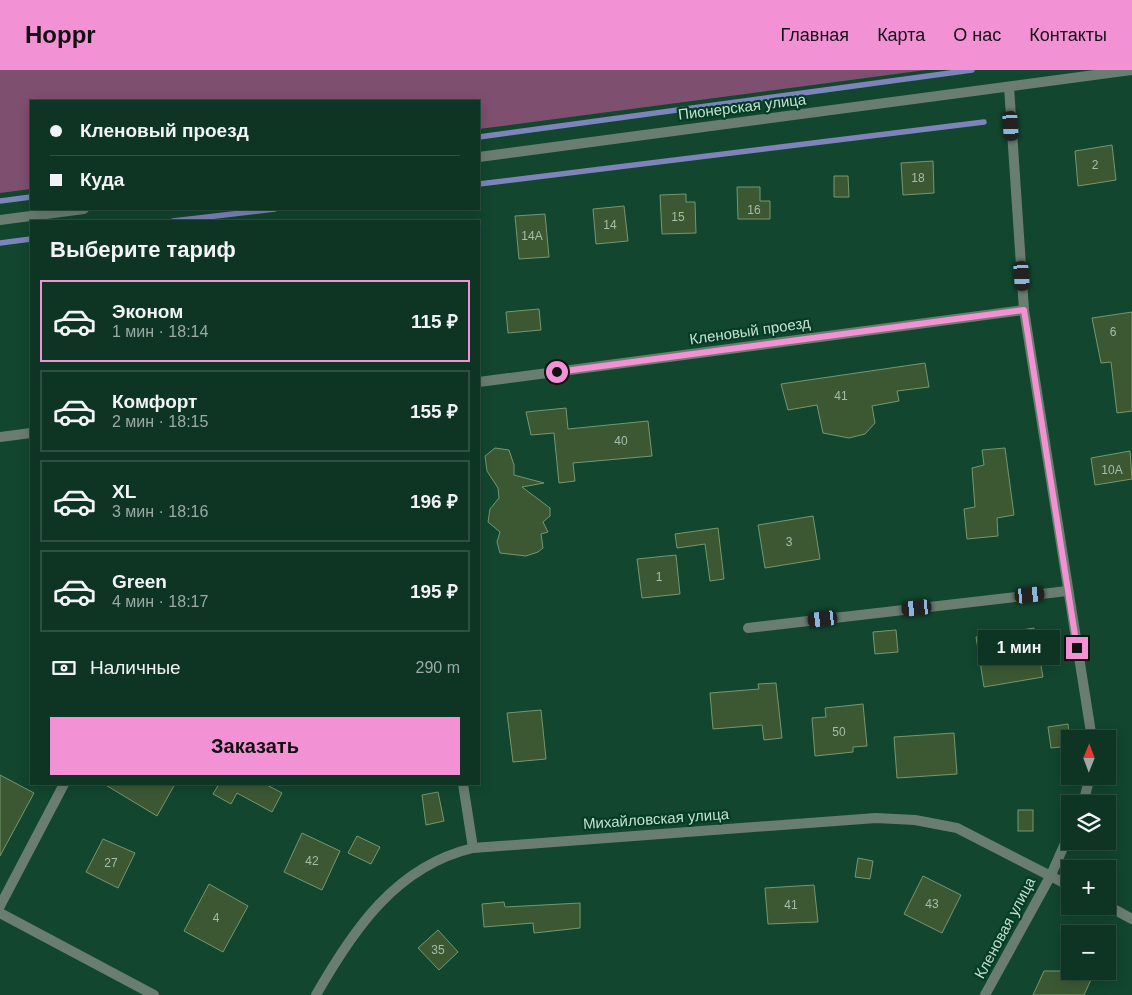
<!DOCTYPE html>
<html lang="ru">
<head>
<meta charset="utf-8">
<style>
  :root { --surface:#0e3423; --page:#173c2b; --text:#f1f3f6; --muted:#9baaa6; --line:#2e4f41; --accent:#f391d5 }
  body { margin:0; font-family:Helvetica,sans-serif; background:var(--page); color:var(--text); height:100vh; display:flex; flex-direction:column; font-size:19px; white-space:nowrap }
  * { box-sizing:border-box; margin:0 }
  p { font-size:16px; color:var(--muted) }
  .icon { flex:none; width:28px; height:28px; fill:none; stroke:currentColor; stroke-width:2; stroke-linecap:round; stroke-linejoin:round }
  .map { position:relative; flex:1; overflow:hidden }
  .drawer { position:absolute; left:30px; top:150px; width:450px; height:565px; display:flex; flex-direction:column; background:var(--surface); border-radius:0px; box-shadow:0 2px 12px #0003,0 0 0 1px var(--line) }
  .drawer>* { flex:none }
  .guide { position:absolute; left:30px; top:30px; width:450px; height:110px; border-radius:0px; box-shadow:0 2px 12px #0003,0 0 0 1px var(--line); display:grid; align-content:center; height:110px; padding:0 20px; background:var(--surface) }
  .needle { width:32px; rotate:1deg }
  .buttons { position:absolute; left:1061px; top:660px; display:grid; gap:10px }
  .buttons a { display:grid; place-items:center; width:55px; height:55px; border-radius:0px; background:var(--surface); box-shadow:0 2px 12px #0003,0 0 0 1px var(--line); font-size:25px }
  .end { position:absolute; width:22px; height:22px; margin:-11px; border:6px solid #f391d5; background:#111; box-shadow:0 0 0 2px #111 }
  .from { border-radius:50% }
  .bubble { position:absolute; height:35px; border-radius:0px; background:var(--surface); box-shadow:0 2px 12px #0003,0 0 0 1px var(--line); font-size:16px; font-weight:600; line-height:35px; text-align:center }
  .car { position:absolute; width:15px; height:30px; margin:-15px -8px; border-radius:6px; box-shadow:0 0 4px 1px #0007; background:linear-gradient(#222 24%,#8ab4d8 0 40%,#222 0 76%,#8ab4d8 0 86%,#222 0) }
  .guide b { display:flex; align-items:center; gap:18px; height:48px; font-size:19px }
  .guide b+b { border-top:1px solid var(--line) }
  .guide i { width:12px; height:12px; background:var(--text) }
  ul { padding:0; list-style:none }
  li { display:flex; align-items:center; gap:15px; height:82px; margin:0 10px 8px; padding:0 10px; border:2px solid var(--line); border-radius:0px }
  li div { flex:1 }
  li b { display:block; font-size:19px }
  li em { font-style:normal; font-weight:600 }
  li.selected { border-color:var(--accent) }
  li>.icon { width:45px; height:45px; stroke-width:1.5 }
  h2 { padding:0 20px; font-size:22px; line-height:60px }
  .pay { display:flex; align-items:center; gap:12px; height:55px; padding:0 20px; font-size:19px }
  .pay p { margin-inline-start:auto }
  .cta { display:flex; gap:10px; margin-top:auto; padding:10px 20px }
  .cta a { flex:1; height:58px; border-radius:0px; background:var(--accent); color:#111; font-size:20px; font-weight:600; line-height:58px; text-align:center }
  header { display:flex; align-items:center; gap:30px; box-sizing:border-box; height:70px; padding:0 25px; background:var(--accent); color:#111 }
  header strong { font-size:24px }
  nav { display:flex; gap:28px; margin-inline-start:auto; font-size:18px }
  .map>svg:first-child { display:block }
</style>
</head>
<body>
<header>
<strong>Hoppr</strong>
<nav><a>Главная</a><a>Карта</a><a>О нас</a><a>Контакты</a></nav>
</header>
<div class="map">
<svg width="1132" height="925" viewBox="0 0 1132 925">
  <rect width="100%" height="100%" fill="#12462f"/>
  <path fill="#7f4f70" d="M0,0h926l-447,59v-28h-448v88l-31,4z"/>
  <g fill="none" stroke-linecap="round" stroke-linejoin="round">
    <g stroke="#7e83ba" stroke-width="5.5">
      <path d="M479,67l493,-67"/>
      <path d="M479,114l505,-62"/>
      <path d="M0,131l31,-4"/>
      <path d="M173,151l102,-12"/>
      <path d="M0,173l31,-4"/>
    </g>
  </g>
  <g fill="#3b5833" stroke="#76976f">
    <path d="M1112,75l4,35 -38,6 -3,-35z"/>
    <path d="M933,91l1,32 -31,2 -2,-32z"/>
    <path d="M834,106h14l1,21h-15z"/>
    <path d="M737,117h23v14h10v18h-32z"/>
    <path d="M686,124v8h9l1,31 -34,1 -2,-39z"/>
    <path d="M624,136l4,35 -32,3 -3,-35z"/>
    <path d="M545,144l4,43 -30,2 -4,-43z"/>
    <path d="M539,239l2,21 -33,3 -2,-21z"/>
    <path d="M1132,242v99l-15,2 -6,-51 -10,1 -9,-45z"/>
    <path d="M925,293l4,24 -32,4 2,10 -27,5 3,17 -10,11 -16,4 -26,-5 -6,-28 -29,5 -7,-26z"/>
    <path d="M566,338l2,21 80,-8 4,35 -79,7 2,18 -16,2 -5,-50 -23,2 -5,-23z"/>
    <path d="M495,378l14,2 5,15v10l30,8 -22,4 28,21v8l-7,6 5,10 -7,2 2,14 -5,4 -12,4 -26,-3 -3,-11 3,-10 -12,-10 2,-13 9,-11 -1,-10 -11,-17 -2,-15z"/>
    <path d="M1005,378l9,67 -17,3 1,18 -31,3 -3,-30 11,-2 -3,-39 12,-3 -2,-15z"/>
    <path d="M1130,381l2,28 -37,6 -4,-27z"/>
    <path d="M813,446l7,43 -55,9 -7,-43z"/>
    <path d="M718,458l6,51 -14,2 -5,-37 -28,4 -2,-14z"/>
    <path d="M676,485l4,39 -38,4 -5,-39z"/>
    <path d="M1034,558l9,49 -59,10 -8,-50z"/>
    <path d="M896,560l2,22 -23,2 -2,-22z"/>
    <path d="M776,613l6,55 -18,2 -2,-15 -49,4 -3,-36 49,-4 -1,-5z"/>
    <path d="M863,634l4,42 -14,1v5l-38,4 -3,-38 14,-1 -1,-9z"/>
    <path d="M541,640l5,49 -33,3 -6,-49z"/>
    <path d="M1068,654l2,22 -19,2 -3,-21z"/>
    <path d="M954,663l3,41 -60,4 -3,-41z"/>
    <path d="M0,705l34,18 -34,63z"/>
    <path d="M104,714h71l-18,32z"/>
    <path d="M219,714h46l17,9 -10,19 -35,-19 -6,11 -18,-10z"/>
    <path d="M438,722l6,29 -18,4 -4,-30z"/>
    <rect x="1018" y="740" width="15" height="21"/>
    <path d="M302,763l38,18 -18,39 -38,-18z"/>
    <path d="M357,766l23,11 -9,17 -23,-11z"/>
    <path d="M103,769l32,14 -17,35 -32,-16z"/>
    <path d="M858,788l15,3 -3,18 -15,-2z"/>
    <path d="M923,806l38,19 -19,38 -38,-19z"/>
    <path d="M209,814l39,22 -25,46 -39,-21z"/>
    <path d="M814,815l4,37 -50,2 -3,-36z"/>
    <path d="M504,832l1,5 75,-4v25l-46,5 -1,-10 -49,4 -2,-23z"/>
    <path d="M438,860l20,22 -19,18 -21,-22z"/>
    <path d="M1044,901h51l-11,24h-51z"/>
  </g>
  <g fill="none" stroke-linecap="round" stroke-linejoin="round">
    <path stroke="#697e71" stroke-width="10" d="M1108,836l24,13"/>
    <g stroke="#697e71" stroke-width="10">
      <path d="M1009,17l15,223 68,429"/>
      <path d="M479,87l653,-87"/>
      <path d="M0,150l84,-11"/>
      <path d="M479,312l545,-72"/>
      <path d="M0,367l31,-4"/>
      <path d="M748,558l319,-37"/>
      <path d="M463,714l10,64"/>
      <path d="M1083,734l7,-28"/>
      <path d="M0,836l64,-122"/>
      <path d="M0,843l154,82"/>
      <path d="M316,925c37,-65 80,-129 157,-147l403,-30 39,2 42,8 113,58"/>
      <path d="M985,925l66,-120 19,-43"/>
    </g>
  </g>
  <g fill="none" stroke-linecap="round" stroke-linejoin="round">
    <path stroke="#f391d5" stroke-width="6" d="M557,302l467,-62 53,338"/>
  </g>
  <g text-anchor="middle" stroke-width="4.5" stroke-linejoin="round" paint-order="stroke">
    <g font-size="12" fill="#a3bea9">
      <text x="1095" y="99">2</text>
      <text x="918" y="112">18</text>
      <text x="754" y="144">16</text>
      <text x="678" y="151">15</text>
      <text x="610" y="159">14</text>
      <text x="532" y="170">14А</text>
      <text x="1113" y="266">6</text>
      <text x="841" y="330">41</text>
      <text x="621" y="375">40</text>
      <text x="1112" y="404">10А</text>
      <text x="789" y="476">3</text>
      <text x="659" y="511">1</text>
      <text x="839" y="666">50</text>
      <text x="312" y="795">42</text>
      <text x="111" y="797">27</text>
      <text x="932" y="838">43</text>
      <text x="791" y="839">41</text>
      <text x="216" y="852">4</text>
      <text x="438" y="884">35</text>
    </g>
    <g font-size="15" fill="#c6e0d0" stroke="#043c25">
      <text transform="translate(742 37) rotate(-7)" y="5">Пионерская улица</text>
      <text transform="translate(750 261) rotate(-8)" y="5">Кленовый проезд</text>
      <text transform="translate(656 749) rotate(-4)" y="5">Михайловская улица</text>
      <text transform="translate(1005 858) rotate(-62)" y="5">Кленовая улица</text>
    </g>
  </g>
</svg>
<div class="buttons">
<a><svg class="needle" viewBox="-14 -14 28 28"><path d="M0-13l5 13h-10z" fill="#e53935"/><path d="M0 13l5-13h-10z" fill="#9baaa6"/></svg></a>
<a><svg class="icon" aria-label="layers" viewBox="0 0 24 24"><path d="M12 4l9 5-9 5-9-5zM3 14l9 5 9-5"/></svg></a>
<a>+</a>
<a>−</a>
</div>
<i class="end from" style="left:557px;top:302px"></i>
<i class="end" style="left:1077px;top:578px"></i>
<div class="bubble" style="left:978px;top:560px;width:82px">1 мин</div>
<i class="car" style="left:1011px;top:56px;rotate:176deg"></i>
<i class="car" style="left:1022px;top:206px;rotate:176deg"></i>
<i class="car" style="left:1030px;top:525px;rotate:84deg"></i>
<i class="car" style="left:917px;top:538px;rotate:264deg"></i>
<i class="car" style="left:823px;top:549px;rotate:263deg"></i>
<div class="guide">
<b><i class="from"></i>Кленовый проезд</b>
<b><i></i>Куда</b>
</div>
<section class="drawer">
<h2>Выберите тариф</h2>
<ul>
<li class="selected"><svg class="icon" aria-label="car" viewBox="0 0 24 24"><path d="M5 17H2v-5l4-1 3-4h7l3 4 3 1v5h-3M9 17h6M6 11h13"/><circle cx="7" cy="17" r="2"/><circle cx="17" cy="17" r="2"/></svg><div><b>Эконом</b><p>1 мин · 18:14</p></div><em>115 ₽</em></li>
<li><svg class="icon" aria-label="car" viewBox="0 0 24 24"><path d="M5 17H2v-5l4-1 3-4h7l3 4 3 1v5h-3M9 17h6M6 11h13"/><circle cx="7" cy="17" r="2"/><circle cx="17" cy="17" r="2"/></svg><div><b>Комфорт</b><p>2 мин · 18:15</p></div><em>155 ₽</em></li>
<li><svg class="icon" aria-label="car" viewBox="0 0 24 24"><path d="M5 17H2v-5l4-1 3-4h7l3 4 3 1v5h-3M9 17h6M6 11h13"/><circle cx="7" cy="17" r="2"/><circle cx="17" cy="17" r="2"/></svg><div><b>XL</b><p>3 мин · 18:16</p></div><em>196 ₽</em></li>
<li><svg class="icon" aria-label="car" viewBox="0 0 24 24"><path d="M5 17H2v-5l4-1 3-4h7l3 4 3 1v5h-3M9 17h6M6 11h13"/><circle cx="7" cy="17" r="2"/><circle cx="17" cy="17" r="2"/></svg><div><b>Green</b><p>4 мин · 18:17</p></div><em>195 ₽</em></li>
</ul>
<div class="pay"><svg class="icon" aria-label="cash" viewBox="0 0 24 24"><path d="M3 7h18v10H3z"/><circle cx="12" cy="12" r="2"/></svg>Наличные<p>290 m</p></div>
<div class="cta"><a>Заказать</a></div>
</section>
</div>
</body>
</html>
